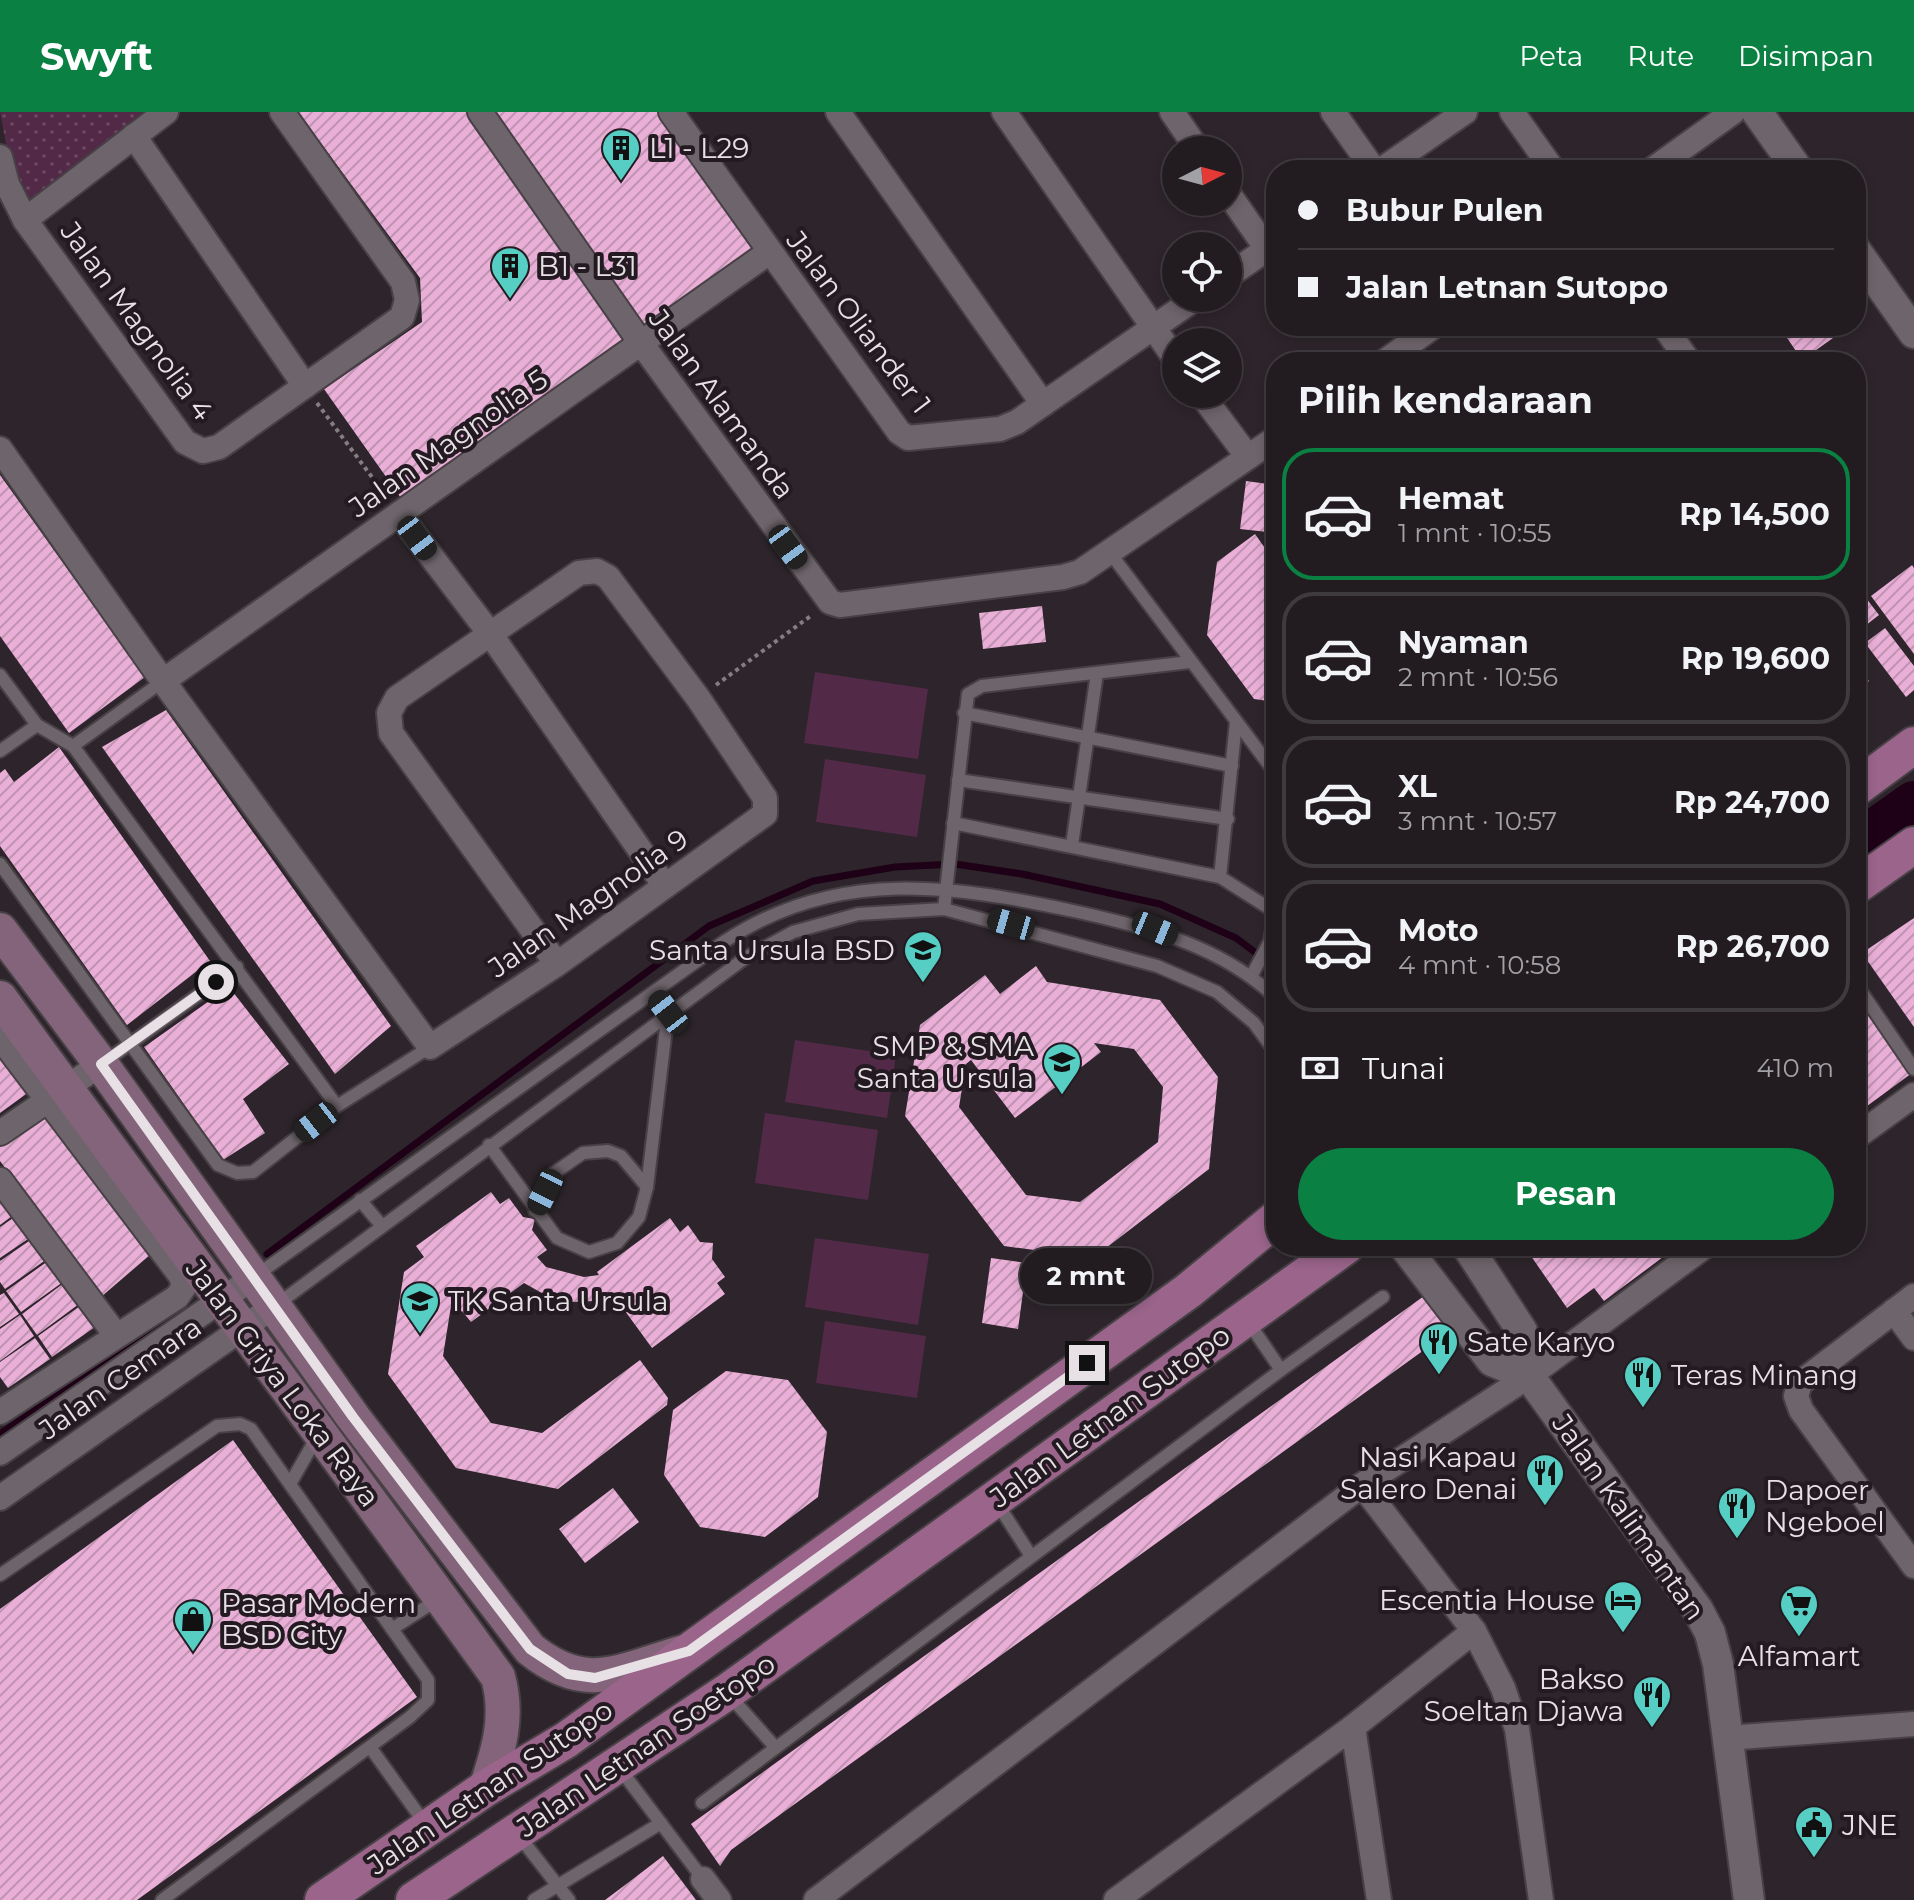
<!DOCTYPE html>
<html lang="id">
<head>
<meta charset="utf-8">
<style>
  :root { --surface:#221c20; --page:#2a2529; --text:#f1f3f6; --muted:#a2a1a5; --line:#3f3a3e; --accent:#0b8043 }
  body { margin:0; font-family:Montserrat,sans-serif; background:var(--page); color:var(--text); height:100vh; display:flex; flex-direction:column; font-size:30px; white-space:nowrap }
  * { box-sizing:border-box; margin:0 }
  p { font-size:26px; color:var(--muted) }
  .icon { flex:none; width:44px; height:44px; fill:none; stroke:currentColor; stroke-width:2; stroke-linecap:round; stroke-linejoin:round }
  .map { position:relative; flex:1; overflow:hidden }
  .panel { position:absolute; left:1266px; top:240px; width:600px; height:904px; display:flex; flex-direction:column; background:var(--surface); border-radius:32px; box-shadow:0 4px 12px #0003,0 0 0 2px var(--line) }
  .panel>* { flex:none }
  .top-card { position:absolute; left:1266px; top:48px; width:600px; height:176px; border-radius:32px; box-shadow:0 4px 12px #0003,0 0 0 2px var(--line); display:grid; align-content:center; height:176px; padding:0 32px; background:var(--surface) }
  .needle { width:52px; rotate:84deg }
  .fabs { position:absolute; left:1162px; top:24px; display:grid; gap:16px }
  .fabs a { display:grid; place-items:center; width:80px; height:80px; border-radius:50%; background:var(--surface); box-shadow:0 4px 12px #0003,0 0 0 2px var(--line); font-size:40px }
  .end { position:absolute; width:36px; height:36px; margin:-18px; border:10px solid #e7e1e5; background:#111; box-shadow:0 0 0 4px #111 }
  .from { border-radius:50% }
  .bubble { position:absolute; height:56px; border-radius:28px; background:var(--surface); box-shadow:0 4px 12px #0003,0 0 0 2px var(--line); font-size:26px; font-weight:700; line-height:56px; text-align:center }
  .car { position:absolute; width:24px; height:48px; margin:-24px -12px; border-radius:10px; box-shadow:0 0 6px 2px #0007; background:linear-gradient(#222 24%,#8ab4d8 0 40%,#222 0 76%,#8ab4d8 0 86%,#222 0) }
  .top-card b { display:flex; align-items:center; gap:28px; height:76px; font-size:30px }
  .top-card b+b { border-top:2px solid var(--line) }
  .top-card i { width:20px; height:20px; background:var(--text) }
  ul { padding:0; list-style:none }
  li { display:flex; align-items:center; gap:24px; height:132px; margin:0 16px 12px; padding:0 16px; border:4px solid var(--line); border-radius:32px }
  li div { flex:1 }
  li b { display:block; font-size:30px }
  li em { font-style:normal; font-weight:700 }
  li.active { border-color:var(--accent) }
  li>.icon { width:72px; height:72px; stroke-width:1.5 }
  h2 { padding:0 32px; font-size:36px; line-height:96px }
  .pay { display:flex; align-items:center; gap:20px; height:88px; padding:0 32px; font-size:30px }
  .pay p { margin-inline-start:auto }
  .primary-button { display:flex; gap:16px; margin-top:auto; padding:16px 32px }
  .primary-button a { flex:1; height:92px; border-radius:48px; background:var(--accent); color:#fff; font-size:32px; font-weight:700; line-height:92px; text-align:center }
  header { display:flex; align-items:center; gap:48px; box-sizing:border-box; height:112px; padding:0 40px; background:var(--accent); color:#fff }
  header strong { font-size:38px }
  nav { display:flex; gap:44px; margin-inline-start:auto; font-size:28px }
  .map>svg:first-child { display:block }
</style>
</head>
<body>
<header>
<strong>Swyft</strong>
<nav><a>Peta</a><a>Rute</a><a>Disimpan</a></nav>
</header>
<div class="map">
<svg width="1914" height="1788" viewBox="0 0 1914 1788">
  <defs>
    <pattern id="park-dots" width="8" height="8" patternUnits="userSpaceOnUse" patternTransform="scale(2)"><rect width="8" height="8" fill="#522a48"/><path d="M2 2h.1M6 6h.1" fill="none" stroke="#6b4962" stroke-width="1.8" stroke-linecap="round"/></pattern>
    <pattern id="building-hatch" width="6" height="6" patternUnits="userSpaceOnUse" patternTransform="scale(2)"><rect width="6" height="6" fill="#e9afd7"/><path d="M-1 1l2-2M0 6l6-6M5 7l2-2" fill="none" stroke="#c094b2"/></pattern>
  </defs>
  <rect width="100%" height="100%" fill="#2d252b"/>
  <path fill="url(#park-dots)" d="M0,0h151l-126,96 -11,-23z"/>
  <g fill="#522a48">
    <path d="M815,560l113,17 -10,70 -114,-16z"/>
    <path d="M825,647l101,16 -9,62 -101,-15z"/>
    <path d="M795,928l101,15 -9,63 -102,-16z"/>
    <path d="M765,1001l113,17 -10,70 -113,-17z"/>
    <path d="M815,1126l114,16 -11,71 -113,-18z"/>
    <path d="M825,1209l101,15 -9,62 -101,-15z"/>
  </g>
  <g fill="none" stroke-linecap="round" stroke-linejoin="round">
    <g stroke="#1e0017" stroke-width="7">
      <path d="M267,1142l442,-328 104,-45 82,-14 60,-3 67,10 138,30 76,34 40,30"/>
      <path d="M0,1322l187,-126"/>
    </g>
    <path stroke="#1e0017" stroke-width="44" d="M1856,732l58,-41"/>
  </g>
  <g fill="url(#building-hatch)" fill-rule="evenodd">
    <path d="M298,0h170l159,230 -226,156 -77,-109 98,-67 -2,-44z"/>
    <path d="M485,0h174l96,141 -102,73 -11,1z"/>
    <path d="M1779,214h71l-48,34z"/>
    <path d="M0,363l145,202 -76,56 -69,-97z"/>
    <path d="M1246,369l30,4v48l-36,-4z"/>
    <path d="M1255,422l17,24 4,-13v157l-22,-3 -47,-64 10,-73z"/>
    <path d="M1912,453l2,3v86l-43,-58z"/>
    <path d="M1866,486l13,17 -23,18v-27z"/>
    <path d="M1042,494l4,36 -63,7 -4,-36z"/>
    <path d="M1885,516l29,38v24l-8,7 -41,-54z"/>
    <path d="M1856,552l13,17 -13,10z"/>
    <path d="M166,598l225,316 -56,48 -233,-327z"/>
    <path d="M59,635l151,214 -83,64 -127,-179v-73l5,-4 9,13z"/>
    <path d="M1914,806v109l-52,-74z"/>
    <path d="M1036,854l11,16 113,18 58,77 -9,92 -116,89 -89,-12 -99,-130 15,-91 65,-50 15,19zM1094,931l40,6 29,38 -5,55 -78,60 -54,-7 -67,-88 7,-43 5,-4 44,58 86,-66z"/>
    <path d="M229,875l60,77 -46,35 22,34 -42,27 -79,-113z"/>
    <path d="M1856,883l56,78 -49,36 -7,-10z"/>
    <path d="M0,939l29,41 -29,21z"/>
    <path d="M45,1003l106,139 -50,43 -101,-136v-14z"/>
    <path d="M491,1080l9,12 9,-6 14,19 12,2 -3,11 15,20 -10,7 9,10 38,10 15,-2 -2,-3 73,-54 10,14 8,-7 12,17 13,1 -1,16 13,18 -8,6 8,11 -73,54 -35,-48 -45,2 -23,-5 -25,-14 -53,39 -9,-11 -5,3 -6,-8 -8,50 48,67 51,10 98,-73 28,38 -1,7 -109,84 -102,-21 -68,-94 16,-102 20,-15 -8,-11z"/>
    <path d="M0,1081l15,21 -15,11z"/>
    <path d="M16,1104l15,21 -31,21v-31z"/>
    <path d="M32,1127l15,20 -42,30 -5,-7v-21z"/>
    <path d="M1524,1134h154l-74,55 -10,-13 -27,20z"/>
    <path d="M991,1146l36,5 -9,66 -36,-6z"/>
    <path d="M48,1149l15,21 -42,30 -15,-21z"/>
    <path d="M64,1171l15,21 -42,31 -15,-21z"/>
    <path d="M4,1181l15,21 -19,13v-32z"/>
    <path d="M1424,1184l25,36 -718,518 -11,16 -29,-42z"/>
    <path d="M80,1194l15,21 -43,30 -14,-21z"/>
    <path d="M20,1203l14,21 -34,25v-32z"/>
    <path d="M35,1226l15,21 -42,29 -8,-11v-15z"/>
    <path d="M726,1259l62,9 39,52 -9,65 -53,40 -65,-10 -36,-52 9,-65z"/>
    <path d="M233,1328l184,257 -280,203h-137v-291z"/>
    <path d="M613,1376l26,34 -54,41 -26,-34z"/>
    <path d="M663,1744l33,44h-91l24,-18z"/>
  </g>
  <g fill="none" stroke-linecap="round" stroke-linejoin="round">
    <g stroke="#474145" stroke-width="16">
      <g id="service">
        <path d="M1111,442l165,220"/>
        <path d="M0,563l37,50 36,21 90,-65"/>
        <path d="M964,601l268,53"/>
        <path d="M0,639l37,-26"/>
        <path d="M958,668l270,39"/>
        <path d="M953,711l267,54 16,-155"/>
        <path d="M1072,733l25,-172"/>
        <path d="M0,752l218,301 19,8 16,-1 84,-66 -264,-360"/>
        <path d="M1220,765l55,35 -5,29 -18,34"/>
        <path d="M944,797l24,-215 14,-8 208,-24"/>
        <path d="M1856,872l58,85"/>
        <path d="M103,951l134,-96"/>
        <path d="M337,994l93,-59"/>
        <path d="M489,1033l68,93 32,14 28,-9 22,-26 8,-30 21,-175 -14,-18"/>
        <path d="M360,1088l22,26"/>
        <path d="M535,1099l19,-38 29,-20 25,-2 13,5 26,31"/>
        <path d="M254,1165l471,-336c113,-74 228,-56 353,-29 72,16 143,34 198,86"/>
        <path d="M275,1194l470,-348 48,-26 65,-18 86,-5 213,57 60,26 37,31 22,30"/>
        <path d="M1247,1208l34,50"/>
        <path d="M290,1372l28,-49"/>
        <path d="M997,1391l34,53"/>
        <path d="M0,1463l217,-149 23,-2 11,5 177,251v20l-18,17 -248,183"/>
        <path d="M392,1517l48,-31"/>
        <path d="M729,1583l46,52"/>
        <path d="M370,1635l56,78"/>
        <path d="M620,1657l83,110"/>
        <path d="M702,1691l579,-433 102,-73"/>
        <path d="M519,1724l50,64"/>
        <path d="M534,1788l127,-77"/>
      </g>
    </g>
    <g stroke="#474145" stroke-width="28">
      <g id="minor">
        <path d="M480,0l161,231 189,259 10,3 223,-28 17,-5 196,-134"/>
        <path d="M671,0l228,320 9,6 92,-9 17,-7 179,-124"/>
        <path d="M838,0l205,292"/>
        <path d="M1004,0l172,248"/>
        <path d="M1172,0l26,38"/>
        <path d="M1333,0l41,58"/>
        <path d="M1512,0l41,58"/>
        <path d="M134,24l171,250"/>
        <path d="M0,45l7,27 18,36 160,222 18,9 16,-4 183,-130 5,-17 -4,-18 -121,-170"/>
        <path d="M1381,58l84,-58"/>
        <path d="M1652,58l81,-58"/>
        <path d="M1228,81l39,56"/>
        <path d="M25,108l141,-108"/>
        <path d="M1228,164l48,-33"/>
        <path d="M1664,214l25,36"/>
        <path d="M1384,250l50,-36"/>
        <path d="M1201,282l47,63"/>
        <path d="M0,337l163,232 267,366 127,-83 208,-150v-16l-67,-100 -90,-121 -11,-6 -18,2 -182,125 -8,15 2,20 166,231"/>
        <path d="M399,402l92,121 174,251"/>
        <path d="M163,569l605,-428"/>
        <path d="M0,925l181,239 3,11 -7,10 -177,115"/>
        <path d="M0,1021l101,-69"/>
        <path d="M1856,1025l58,-42"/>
        <path d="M0,1068l116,155"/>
        <path d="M1914,1184l-114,87 -4,13 5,14 113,156"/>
        <path d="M1894,1199l20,27"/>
        <path d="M0,1341l253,-175"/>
        <path d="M1362,1373l112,146 29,57 14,41 24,171"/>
        <path d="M0,1386l273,-191"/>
        <path d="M1353,1615l26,173"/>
        <path d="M1728,1626l186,-14"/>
        <path d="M703,1767l16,21"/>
        <path d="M816,1788l546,-415 167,-109 176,-130"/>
        <path d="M1116,1788l237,-173 121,-96"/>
      </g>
    </g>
    <g stroke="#474145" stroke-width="34">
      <g id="tertiary">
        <path d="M1757,0l41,58"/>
        <path d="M1856,139l58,82"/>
        <path d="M1404,1134l88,115 37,15"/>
        <path d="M1467,1134l55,85 7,45 169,234 12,23 8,31 31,236"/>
      </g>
    </g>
    <g stroke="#474145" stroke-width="38">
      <g id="secondary">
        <path d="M0,818l101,134 252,353 177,232c57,46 91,21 154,3"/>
        <path d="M0,886c165,227 334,451 498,679 11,39 1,73 -12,111"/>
      </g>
    </g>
    <g stroke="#474145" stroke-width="40">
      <g id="primary">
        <path d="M1856,676l58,-43"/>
        <path d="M1856,774l58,-41"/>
        <path d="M323,1788l163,-112 80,-48 622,-449 88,-72"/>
        <path d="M414,1788l313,-208 619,-446"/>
      </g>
    </g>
    <g stroke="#847d82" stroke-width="4" stroke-dasharray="4 4" stroke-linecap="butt">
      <path d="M317,291l69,93"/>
      <path d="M716,573l96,-70"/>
    </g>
    <use href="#service" stroke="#6e646b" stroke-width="12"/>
    <use href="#minor" stroke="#6e646b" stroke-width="24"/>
    <use href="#tertiary" stroke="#6e646b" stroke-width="30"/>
    <use href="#secondary" stroke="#84647b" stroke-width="34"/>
    <use href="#primary" stroke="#9a648b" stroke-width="36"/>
  </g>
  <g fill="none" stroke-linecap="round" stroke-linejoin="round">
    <path stroke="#e7e1e5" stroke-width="10" d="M216,870l-115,82 252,353 177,232 38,25 27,4 94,-27 398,-288"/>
  </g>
  <defs>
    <g id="building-pin" transform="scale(2)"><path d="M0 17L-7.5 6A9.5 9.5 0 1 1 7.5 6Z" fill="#56cec4" stroke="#231b21"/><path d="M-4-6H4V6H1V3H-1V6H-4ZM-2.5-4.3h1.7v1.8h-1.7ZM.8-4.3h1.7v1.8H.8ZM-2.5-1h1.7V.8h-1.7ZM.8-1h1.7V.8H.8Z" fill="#111"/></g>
    <g id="school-pin" transform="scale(2)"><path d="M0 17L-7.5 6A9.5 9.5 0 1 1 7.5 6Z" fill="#56cec4" stroke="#231b21"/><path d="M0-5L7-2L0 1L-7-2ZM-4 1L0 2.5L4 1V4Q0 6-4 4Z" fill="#111"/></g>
    <g id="restaurant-pin" transform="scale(2)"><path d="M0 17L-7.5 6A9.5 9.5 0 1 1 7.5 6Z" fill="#56cec4" stroke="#231b21"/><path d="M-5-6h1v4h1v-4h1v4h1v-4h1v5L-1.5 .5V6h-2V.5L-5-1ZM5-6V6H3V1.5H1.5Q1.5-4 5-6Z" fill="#111"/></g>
    <g id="hotel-pin" transform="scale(2)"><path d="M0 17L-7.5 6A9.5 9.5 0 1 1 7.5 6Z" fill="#56cec4" stroke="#231b21"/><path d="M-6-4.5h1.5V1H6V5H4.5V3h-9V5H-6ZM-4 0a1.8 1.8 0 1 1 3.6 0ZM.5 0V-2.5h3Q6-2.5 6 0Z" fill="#111"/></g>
    <g id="supermarket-pin" transform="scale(2)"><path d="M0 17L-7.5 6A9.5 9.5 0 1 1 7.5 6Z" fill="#56cec4" stroke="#231b21"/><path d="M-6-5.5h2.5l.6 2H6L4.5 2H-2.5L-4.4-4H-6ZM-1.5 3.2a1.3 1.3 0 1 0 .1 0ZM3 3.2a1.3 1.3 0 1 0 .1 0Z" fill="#111"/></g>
    <g id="shop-pin" transform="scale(2)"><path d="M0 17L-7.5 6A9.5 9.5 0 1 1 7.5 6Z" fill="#56cec4" stroke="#231b21"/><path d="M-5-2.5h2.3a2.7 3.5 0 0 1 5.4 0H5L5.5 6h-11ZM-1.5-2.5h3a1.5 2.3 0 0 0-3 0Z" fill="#111"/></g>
    <g id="civic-pin" transform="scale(2)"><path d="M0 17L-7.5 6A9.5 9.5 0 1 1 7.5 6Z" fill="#56cec4" stroke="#231b21"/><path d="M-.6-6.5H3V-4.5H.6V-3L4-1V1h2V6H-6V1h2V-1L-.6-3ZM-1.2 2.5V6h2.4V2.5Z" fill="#111"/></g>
  </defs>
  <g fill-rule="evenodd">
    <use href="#building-pin" x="621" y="36"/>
    <use href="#building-pin" x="510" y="154"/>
    <use href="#school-pin" x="923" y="838"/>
    <use href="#school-pin" x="1062" y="950"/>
    <use href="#school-pin" x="420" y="1189"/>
    <use href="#restaurant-pin" x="1439" y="1230"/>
    <use href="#restaurant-pin" x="1643" y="1263"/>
    <use href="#restaurant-pin" x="1545" y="1361"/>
    <use href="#restaurant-pin" x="1737" y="1394"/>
    <use href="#hotel-pin" x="1623" y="1488"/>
    <use href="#supermarket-pin" x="1799" y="1492"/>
    <use href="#shop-pin" x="193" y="1507"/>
    <use href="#restaurant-pin" x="1652" y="1583"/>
    <use href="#civic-pin" x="1814" y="1713"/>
  </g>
  <g text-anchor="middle" stroke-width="8" stroke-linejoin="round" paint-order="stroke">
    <g font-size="28" fill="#e7e1e5" stroke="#231b21" text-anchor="start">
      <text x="649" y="46">L1 - L29</text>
      <text x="538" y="164">B1 - L31</text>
      <text x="895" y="848" text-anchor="end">Santa Ursula BSD</text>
      <text x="1034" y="944" text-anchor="end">SMP &amp; SMA<tspan x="1034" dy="32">Santa Ursula</tspan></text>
      <text x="448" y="1199">TK Santa Ursula</text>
      <text x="1467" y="1240">Sate Karyo</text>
      <text x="1671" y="1273">Teras Minang</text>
      <text x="1517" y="1355" text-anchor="end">Nasi Kapau<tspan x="1517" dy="32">Salero Denai</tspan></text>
      <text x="1765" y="1388">Dapoer<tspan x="1765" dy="32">Ngeboel</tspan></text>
      <text x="1595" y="1498" text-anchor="end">Escentia House</text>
      <text x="221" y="1501">Pasar Modern<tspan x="221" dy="32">BSD City</tspan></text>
      <text x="1799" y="1554" text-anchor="middle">Alfamart</text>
      <text x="1624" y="1577" text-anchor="end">Bakso<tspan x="1624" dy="32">Soeltan Djawa</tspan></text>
      <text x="1842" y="1723">JNE</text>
    </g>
    <g font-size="28" fill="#e7e1e5" stroke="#231b21">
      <text transform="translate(137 209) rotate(54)" y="10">Jalan Magnolia 4</text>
      <text transform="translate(859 210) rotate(53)" y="10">Jalan Oliander 1</text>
      <text transform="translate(722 292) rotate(54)" y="10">Jalan Alamanda</text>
      <text transform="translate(448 331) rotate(-35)" y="10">Jalan Magnolia 5</text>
      <text transform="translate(588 791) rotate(-35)" y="10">Jalan Magnolia 9</text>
      <text transform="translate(120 1266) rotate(-35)" y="10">Jalan Cemara</text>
      <text transform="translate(283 1271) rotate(53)" y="10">Jalan Griya Loka Raya</text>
      <text transform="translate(1110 1304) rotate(-36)" y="10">Jalan Letnan Sutopo</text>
      <text transform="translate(1629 1405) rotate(55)" y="10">Jalan Kalimantan</text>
      <text transform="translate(646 1633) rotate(-34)" y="10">Jalan Letnan Soetopo</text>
      <text transform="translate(490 1675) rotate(-34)" y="10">Jalan Letnan Sutopo</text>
    </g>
  </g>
</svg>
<div class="fabs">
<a><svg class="needle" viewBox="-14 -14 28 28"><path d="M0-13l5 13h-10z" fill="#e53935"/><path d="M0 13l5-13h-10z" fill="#a2a1a5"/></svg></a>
<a><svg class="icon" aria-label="locate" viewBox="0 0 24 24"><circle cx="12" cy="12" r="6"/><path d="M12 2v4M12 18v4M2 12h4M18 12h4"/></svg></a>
<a><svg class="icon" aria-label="layers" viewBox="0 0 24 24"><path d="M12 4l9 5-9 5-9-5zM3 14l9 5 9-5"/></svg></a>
</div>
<i class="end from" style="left:216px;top:870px"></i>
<i class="end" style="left:1087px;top:1251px"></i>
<div class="bubble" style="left:1020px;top:1136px;width:132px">2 mnt</div>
<i class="car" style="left:417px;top:426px;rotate:143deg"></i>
<i class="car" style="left:788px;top:435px;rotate:144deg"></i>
<i class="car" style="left:1011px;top:812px;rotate:286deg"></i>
<i class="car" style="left:1155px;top:817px;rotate:113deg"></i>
<i class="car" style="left:668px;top:900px;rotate:322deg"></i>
<i class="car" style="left:316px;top:1010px;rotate:232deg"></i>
<i class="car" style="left:545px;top:1080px;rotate:206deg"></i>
<div class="top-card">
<b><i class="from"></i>Bubur Pulen</b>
<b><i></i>Jalan Letnan Sutopo</b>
</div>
<section class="panel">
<h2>Pilih kendaraan</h2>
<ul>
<li class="active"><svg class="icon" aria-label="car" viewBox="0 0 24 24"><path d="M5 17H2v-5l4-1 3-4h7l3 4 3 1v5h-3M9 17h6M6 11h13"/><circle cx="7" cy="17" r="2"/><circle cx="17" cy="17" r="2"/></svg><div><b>Hemat</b><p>1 mnt · 10:55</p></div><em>Rp 14,500</em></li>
<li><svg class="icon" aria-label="car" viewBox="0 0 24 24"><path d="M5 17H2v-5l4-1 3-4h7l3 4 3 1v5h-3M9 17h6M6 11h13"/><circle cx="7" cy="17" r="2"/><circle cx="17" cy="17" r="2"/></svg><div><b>Nyaman</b><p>2 mnt · 10:56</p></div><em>Rp 19,600</em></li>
<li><svg class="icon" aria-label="car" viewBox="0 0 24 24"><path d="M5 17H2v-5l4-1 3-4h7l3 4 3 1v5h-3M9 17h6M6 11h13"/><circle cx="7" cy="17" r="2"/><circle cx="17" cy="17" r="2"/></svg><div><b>XL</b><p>3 mnt · 10:57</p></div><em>Rp 24,700</em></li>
<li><svg class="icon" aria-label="car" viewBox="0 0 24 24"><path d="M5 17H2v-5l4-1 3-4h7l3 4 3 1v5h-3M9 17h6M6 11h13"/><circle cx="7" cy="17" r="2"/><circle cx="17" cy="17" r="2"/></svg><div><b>Moto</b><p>4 mnt · 10:58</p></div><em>Rp 26,700</em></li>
</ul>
<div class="pay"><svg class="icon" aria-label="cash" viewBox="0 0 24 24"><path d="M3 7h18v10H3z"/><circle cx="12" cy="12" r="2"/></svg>Tunai<p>410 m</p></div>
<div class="primary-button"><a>Pesan</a></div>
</section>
</div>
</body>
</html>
